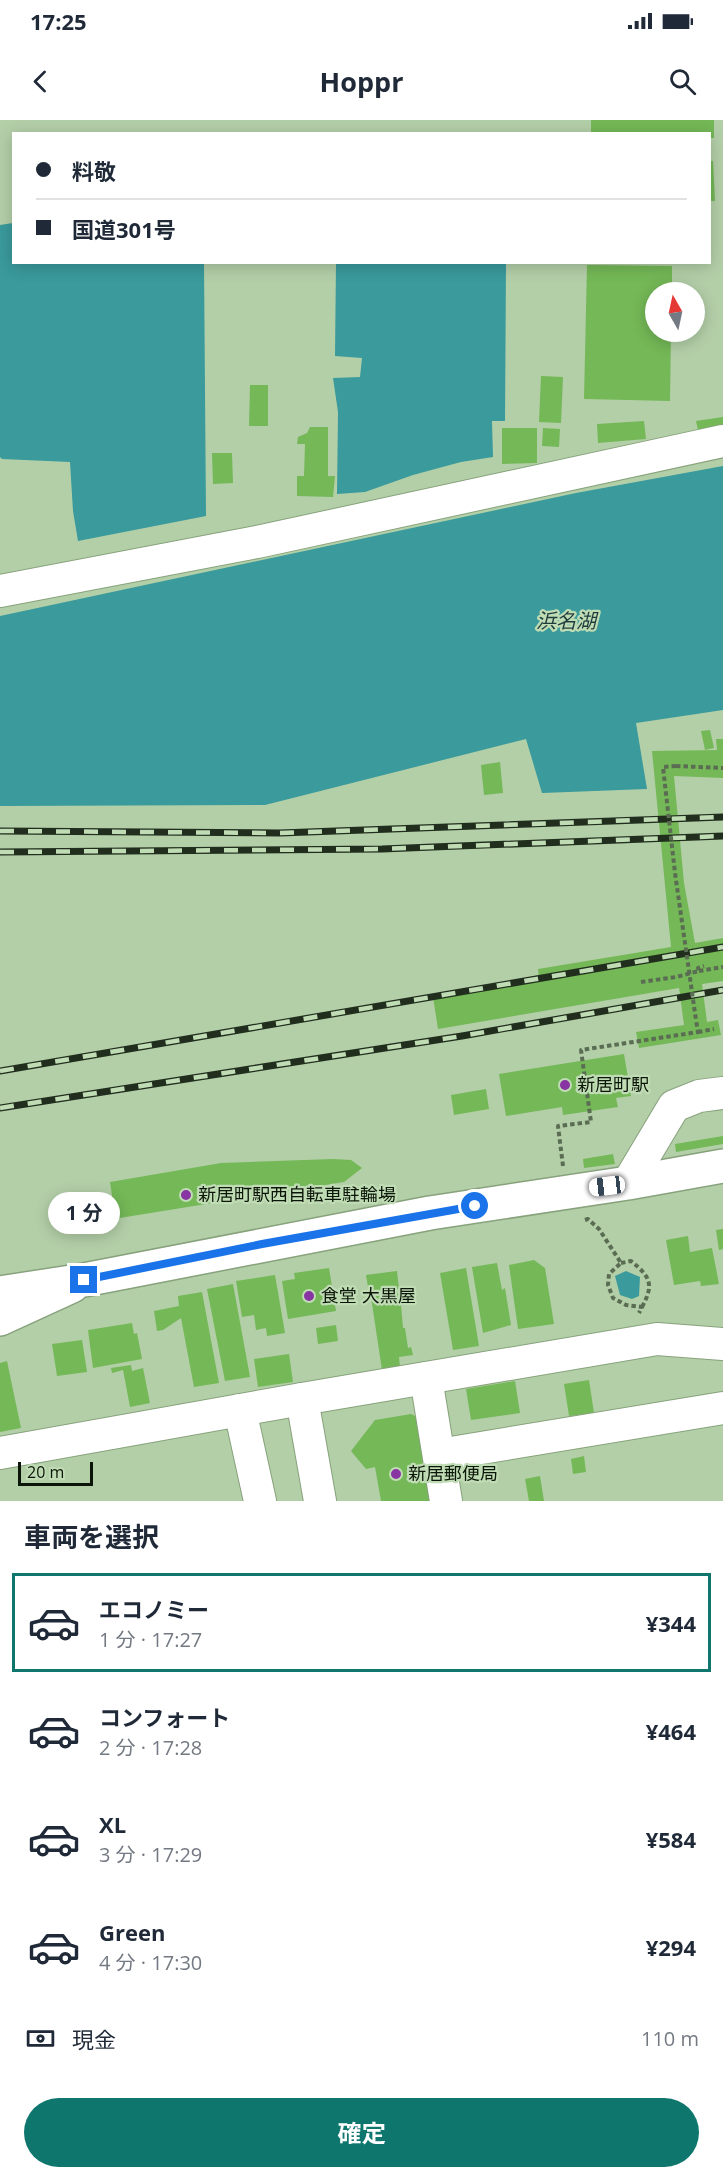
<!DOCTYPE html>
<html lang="ja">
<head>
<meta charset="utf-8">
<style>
  :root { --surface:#fff; --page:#f2f2f3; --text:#1f2937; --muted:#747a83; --line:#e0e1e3; --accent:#0f766e }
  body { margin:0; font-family:"Open Sans","Noto Sans JP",sans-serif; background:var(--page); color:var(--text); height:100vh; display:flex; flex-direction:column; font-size:22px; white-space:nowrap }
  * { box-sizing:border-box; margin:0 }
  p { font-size:20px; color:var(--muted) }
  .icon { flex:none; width:33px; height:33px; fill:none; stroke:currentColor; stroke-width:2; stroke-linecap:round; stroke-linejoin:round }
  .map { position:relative; height:1381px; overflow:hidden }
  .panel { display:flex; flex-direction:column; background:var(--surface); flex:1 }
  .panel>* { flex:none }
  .top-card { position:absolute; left:12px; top:12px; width:699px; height:132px; border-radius:0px; box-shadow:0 3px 15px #0003; display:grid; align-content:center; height:132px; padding:0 24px; background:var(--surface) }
  .needle { width:39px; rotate:351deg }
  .tools { position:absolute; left:645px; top:162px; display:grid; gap:12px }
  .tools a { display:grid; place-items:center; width:60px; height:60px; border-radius:50%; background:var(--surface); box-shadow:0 3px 15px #0003; font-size:30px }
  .scale { position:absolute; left:18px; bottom:15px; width:75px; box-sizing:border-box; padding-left:6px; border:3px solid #0c1608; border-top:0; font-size:16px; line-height:21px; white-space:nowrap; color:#0c1608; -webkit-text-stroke:4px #bfdcb4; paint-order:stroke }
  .end { position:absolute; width:27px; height:27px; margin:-14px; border:8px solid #1a73e8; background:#fff; box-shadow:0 0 0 3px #fff }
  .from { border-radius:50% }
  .bubble { position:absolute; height:42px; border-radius:21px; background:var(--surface); box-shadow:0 3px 15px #0003; font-size:20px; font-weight:700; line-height:42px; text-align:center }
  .car { position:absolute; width:18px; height:36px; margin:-18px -9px; border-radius:8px; box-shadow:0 0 4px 2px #0007; background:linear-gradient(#fff 24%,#345 0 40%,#fff 0 76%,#345 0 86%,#fff 0) }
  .top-card b { display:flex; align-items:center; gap:21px; height:57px; font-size:22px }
  .top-card b+b { border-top:2px solid var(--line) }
  .top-card i { width:15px; height:15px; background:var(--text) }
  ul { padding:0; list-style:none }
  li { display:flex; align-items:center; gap:18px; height:99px; margin:0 12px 9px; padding:0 12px; border:3px solid transparent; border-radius:0px }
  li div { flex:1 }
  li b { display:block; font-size:22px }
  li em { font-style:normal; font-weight:700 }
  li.selected { border-color:var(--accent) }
  li>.icon { width:54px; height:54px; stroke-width:1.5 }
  h2 { padding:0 24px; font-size:27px; line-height:72px }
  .pay { display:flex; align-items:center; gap:15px; height:66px; padding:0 24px; font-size:22px }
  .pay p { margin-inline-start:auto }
  .cta { display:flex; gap:12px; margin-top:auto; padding:12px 24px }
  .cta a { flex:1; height:69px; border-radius:36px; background:var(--accent); color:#fff; font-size:24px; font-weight:700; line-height:69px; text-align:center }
  .status { display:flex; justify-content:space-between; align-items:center; height:42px; padding:0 30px; background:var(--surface); direction:ltr }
  .status svg { height:16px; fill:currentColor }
  header { display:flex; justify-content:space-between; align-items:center; height:78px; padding:0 24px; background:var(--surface); font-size:27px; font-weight:700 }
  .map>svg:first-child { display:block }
</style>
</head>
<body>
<div class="status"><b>17:25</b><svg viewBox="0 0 49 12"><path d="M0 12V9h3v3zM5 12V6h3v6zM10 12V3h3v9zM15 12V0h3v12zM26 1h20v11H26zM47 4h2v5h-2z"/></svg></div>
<header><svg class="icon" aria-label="back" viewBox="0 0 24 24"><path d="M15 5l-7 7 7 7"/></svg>Hoppr<svg class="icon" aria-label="search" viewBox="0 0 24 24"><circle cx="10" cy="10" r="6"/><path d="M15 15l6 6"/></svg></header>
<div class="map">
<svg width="723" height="1381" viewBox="0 0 723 1381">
  <rect width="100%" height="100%" fill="#b3cfa8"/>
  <g fill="#3a9a9c">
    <path d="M13,103l1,39 190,1 2,253 -128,25 -5,-30 -3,-49 -68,-3 -2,-2v-232z"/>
    <path d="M336,143h170l-1,158h-13l1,36 -32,5 -48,13 -48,17 -28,2 1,-82 -5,-34 27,-1 2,-19 -27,-2z"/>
    <path d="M723,346v244l-87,13 11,66 -105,4 -16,-54 -261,66 -265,1v-190l576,-123z"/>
    <path d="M626,1151l14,6 -1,19 -7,3 -12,-4 -5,-19z"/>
  </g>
  <g fill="#74b857">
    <path d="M591,0h123v18h-4v-4h-119z"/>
    <path d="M710,41h3l2,40h-5z"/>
    <path d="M587,145l85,1v26h-16v40h15l-1,69 -86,-2z"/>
    <path d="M541,256l22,1 -2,46 -22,-1z"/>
    <path d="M250,265h18v41h-19z"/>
    <path d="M723,297v14l-24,4 -3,-14z"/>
    <path d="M644,301l2,18 -48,4 -1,-19z"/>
    <path d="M310,307h18v49h7l-2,21 -36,-1v-20h7l1,-32h-8l1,-7 9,-4z"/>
    <path d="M502,308h35v35l-35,1z"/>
    <path d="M543,308l17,1 -1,18 -17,-1z"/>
    <path d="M212,333h20l1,30 -20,1z"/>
    <path d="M710,610l4,18 -9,2 -4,-19z"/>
    <path d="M716,619h7v39l-49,-2 10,107 11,60 28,-5v43l-21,3 5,38 11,-2 3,15 -82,13 -3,-16 48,-7 -5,-37 -241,41 -5,-32 106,-18 -1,-10 133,-22 -19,-196 65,-1z"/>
    <path d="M500,642l3,31 -19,2 -3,-30z"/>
    <path d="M624,934l7,42 -15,2 2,9 -55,8 -1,-8 -56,9 -7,-42z"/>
    <path d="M486,969l3,20 -35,6 -3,-20z"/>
    <path d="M723,1016v8l-47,8 -1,-8z"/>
    <path d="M613,1034l2,10 -31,4 -1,-9z"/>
    <path d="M333,1039l18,1 11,8 -18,14 -243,39 -1,-8 14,-4 -4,-27 111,-19z"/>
    <path d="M723,1109v20l-4,1 -3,-20z"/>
    <path d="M688,1116l2,16 22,-4 7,36 -18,2 -1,-5 -26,4 -8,-45z"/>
    <path d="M534,1140l11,8 9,56 -36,5 -9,-64z"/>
    <path d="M497,1143l5,27 3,-2 6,37 -28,8 -11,-66z"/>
    <path d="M329,1148l7,43 -48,8 -6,-38 13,-2 -1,-6z"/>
    <path d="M466,1148l13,78 -26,4 -13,-77z"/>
    <path d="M397,1151l2,18 -30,4 -3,-18z"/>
    <path d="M275,1155l10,58 -18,3 -1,-8 -10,2 -2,-15 -12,2 -6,-36z"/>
    <path d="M233,1164l17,93 -25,4 -18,-92z"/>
    <path d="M202,1172l17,91 -25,4 -13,-69 -18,12 -6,1 -3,-20 25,-5 -1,-10z"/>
    <path d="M400,1173l3,35h2l3,20 3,-1 2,8 -14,2 1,10 -18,3 -11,-73z"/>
    <path d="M132,1203l2,11 3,-1 5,26 -49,9 -5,-38z"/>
    <path d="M336,1205l2,16 -20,3 -2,-16z"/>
    <path d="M82,1220l5,32 -30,4 -5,-32z"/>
    <path d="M289,1234l4,28 -35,5 -4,-28z"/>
    <path d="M7,1241l14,67 -21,4v-69z"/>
    <path d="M131,1245l1,6 11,-3 7,35 -20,4 -7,-37 -11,3 -1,-5z"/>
    <path d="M589,1260l5,33 -25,3 -5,-32z"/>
    <path d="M515,1261l5,32 -49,7 -5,-31z"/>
    <path d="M411,1294l12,6 13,81h-55l-6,-34 -9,2 -15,-18 24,-31z"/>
    <path d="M584,1336l2,16 -13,2 -2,-15z"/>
    <path d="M540,1356l4,25h-15l-4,-22z"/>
  </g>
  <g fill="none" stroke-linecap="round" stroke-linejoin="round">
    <g stroke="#87a27c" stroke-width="34">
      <g id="minor">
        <path d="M0,471l257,-49 466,-101"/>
        <path d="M628,1063l46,-77 25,-10 24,-3"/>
        <path d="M426,1258l20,123"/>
        <path d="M302,1279l18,102"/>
        <path d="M240,1290l20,91"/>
        <path d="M0,1333l302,-54 355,-60 66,5"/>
        <path d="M439,1335l284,-47"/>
      </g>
    </g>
    <g stroke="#87a27c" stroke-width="36">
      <path id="major" d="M0,1199l72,-33"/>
    </g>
    <g stroke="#87a27c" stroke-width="36">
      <path id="highway" d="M0,1173l84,-13 346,-67 198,-30 95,-17"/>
    </g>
    <g stroke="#5a6d53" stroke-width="4" stroke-dasharray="4.5 3" stroke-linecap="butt">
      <path d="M676,646l47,2"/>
      <path d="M699,851l24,-4"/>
      <path d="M641,862l35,-5 23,-6 -1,-3 6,-2"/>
      <path d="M698,912l16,-3"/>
      <path d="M563,1046l-5,-40 33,-4 -10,-72 117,-18 -2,-12"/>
      <path d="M585,1100l3,-1 11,10 22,34 -12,11 -1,11 5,13 13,7 16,2 -3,6"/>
      <path d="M621,1143l10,-2c20,16 23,24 11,46"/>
    </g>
    <use href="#minor" stroke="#fff" stroke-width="32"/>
    <use href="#major" stroke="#fff" stroke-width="33"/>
    <use href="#highway" stroke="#fff" stroke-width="33"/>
    <g stroke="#212e1d" stroke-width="7">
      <g id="rail">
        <path d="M0,711l280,2 443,-16"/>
        <path d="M0,732l382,-3 341,-13"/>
        <path d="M0,951l723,-124"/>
        <path d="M0,988l462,-72 261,-46"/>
      </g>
    </g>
    <use href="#rail" stroke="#bfdcb4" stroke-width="4.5" stroke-dasharray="14" stroke-linecap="butt"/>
    <path stroke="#5a6d53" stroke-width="4" stroke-dasharray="4.5 3" stroke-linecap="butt" d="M676,646l-13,1 12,106 21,147"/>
  </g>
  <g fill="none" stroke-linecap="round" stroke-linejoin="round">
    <path stroke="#1a73e8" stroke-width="8" d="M84,1160l178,-36 213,-38"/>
  </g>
  <g fill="#8834a2" stroke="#bfdcb4" stroke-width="2">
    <circle cx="565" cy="965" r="6"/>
    <circle cx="186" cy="1075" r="6"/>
    <circle cx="309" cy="1176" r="6"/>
    <circle cx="396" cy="1354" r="6"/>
  </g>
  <g text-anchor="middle" stroke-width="4.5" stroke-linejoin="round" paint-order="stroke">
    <g font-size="18" fill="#0c1608" stroke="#bfdcb4" text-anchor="start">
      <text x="577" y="971">新居町駅</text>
      <text x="198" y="1081">新居町駅西自転車駐輪場</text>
      <text x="321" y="1182">食堂 大黒屋</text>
      <text x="408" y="1360">新居郵便局</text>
    </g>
    <g font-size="20" font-style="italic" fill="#1f3c3d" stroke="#bfdcb4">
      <text x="566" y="508">浜名湖</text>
    </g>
  </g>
</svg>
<div class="tools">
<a><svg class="needle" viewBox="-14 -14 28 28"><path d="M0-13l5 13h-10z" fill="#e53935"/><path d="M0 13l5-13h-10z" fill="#747a83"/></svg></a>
</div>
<div class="scale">20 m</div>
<i class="end from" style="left:475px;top:1086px"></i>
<i class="end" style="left:84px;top:1160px"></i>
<div class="bubble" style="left:48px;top:1072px;width:72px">1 分</div>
<i class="car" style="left:607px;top:1066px;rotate:263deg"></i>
<div class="top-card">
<b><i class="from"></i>料敬</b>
<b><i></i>国道301号</b>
</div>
</div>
<section class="panel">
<h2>車両を選択</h2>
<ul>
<li class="selected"><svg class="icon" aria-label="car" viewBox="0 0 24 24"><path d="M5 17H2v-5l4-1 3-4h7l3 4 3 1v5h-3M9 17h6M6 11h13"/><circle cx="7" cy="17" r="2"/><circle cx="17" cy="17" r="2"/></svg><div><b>エコノミー</b><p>1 分 · 17:27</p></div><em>¥344</em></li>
<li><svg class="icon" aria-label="car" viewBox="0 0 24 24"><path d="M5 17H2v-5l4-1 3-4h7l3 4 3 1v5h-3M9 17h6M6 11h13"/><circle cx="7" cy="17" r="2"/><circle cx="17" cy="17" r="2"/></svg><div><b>コンフォート</b><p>2 分 · 17:28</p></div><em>¥464</em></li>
<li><svg class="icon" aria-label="car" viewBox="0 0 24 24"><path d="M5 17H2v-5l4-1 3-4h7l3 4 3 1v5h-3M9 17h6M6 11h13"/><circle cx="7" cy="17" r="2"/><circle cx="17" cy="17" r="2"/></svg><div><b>XL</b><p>3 分 · 17:29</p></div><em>¥584</em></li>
<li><svg class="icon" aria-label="car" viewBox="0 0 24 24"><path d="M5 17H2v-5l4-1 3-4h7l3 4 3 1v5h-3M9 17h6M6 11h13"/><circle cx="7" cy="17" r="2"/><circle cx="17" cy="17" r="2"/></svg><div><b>Green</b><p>4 分 · 17:30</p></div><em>¥294</em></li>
</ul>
<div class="pay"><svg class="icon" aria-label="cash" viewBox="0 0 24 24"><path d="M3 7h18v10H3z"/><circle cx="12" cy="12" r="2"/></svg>現金<p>110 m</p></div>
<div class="cta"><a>確定</a></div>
</section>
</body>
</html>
